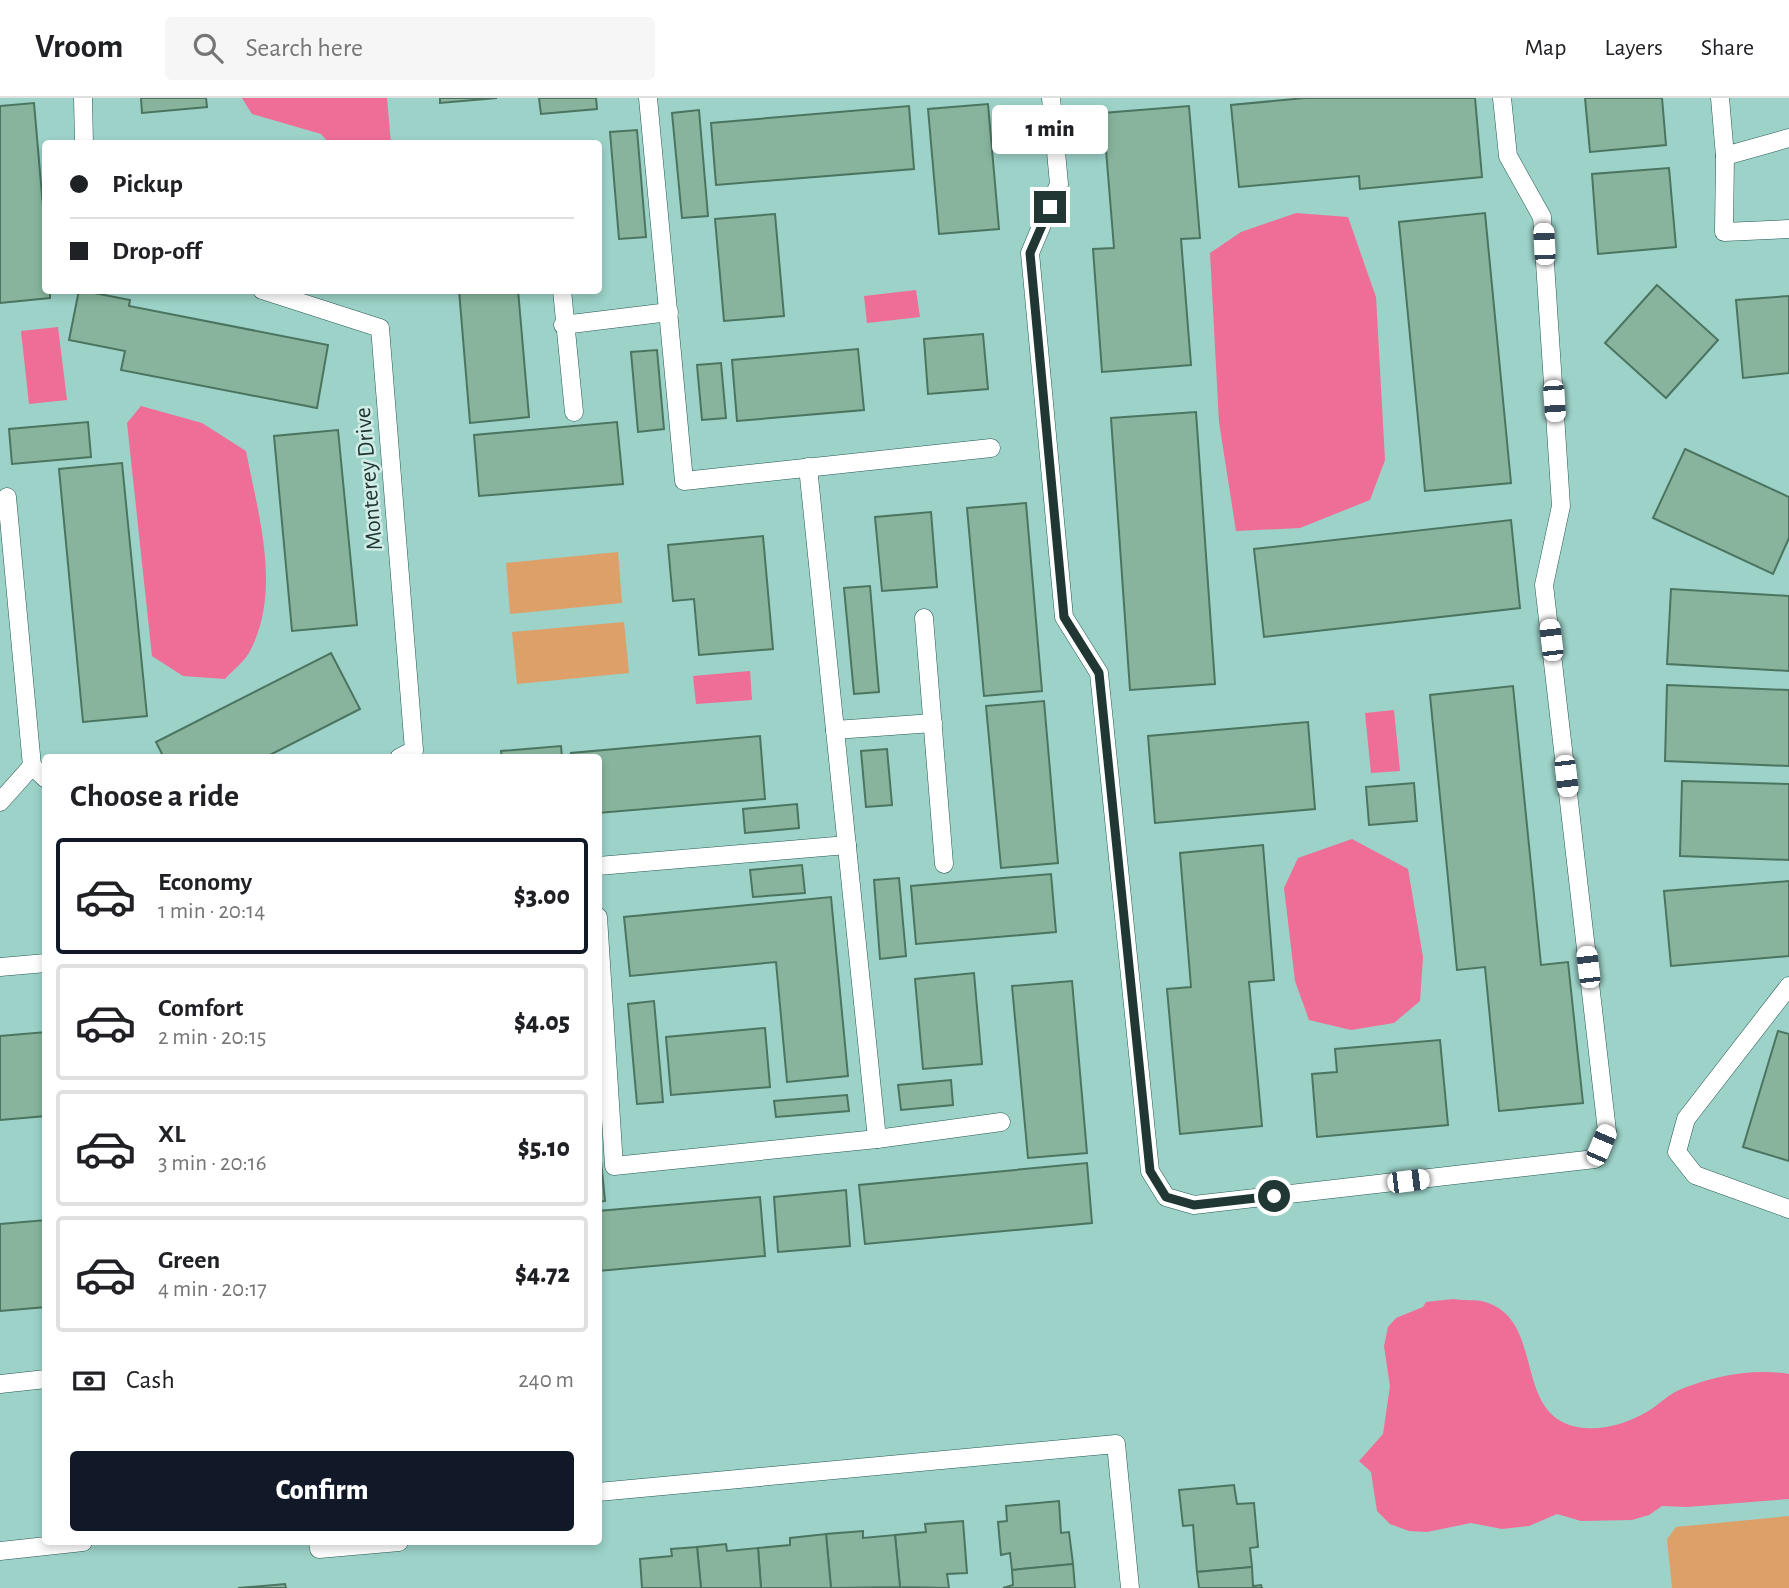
<!DOCTYPE html>
<html lang="en">
<head>
<meta charset="utf-8">
<style>
  :root { --surface:#fff; --page:#f6f6f6; --text:#202124; --muted:#757577; --line:#e0e0e0; --accent:#111827 }
  body { margin:0; font-family:"Alegreya Sans",sans-serif; background:var(--page); color:var(--text); height:100vh; display:flex; flex-direction:column; font-size:26px; white-space:nowrap }
  * { box-sizing:border-box; margin:0 }
  p { font-size:23px; color:var(--muted) }
  .icon { flex:none; width:38px; height:38px; fill:none; stroke:currentColor; stroke-width:2; stroke-linecap:round; stroke-linejoin:round }
  .map { position:relative; flex:1; overflow:hidden }
  .drawer { position:absolute; left:42px; top:656px; width:560px; height:791px; display:flex; flex-direction:column; background:var(--surface); border-radius:7px; box-shadow:0 4px 10px #0003 }
  .drawer>* { flex:none }
  .banner { position:absolute; left:42px; top:42px; width:560px; height:154px; border-radius:7px; box-shadow:0 4px 10px #0003; display:grid; align-content:center; height:154px; padding:0 28px; background:var(--surface) }
  .end { position:absolute; width:32px; height:32px; margin:-16px; border:9px solid #213733; background:#fff; box-shadow:0 0 0 4px #fff }
  .from { border-radius:50% }
  .bubble { position:absolute; height:49px; border-radius:7px; background:var(--surface); box-shadow:0 4px 10px #0003; font-size:23px; font-weight:800; line-height:49px; text-align:center }
  .car { position:absolute; width:21px; height:42px; margin:-21px -10px; border-radius:9px; box-shadow:0 0 5px 2px #0007; background:linear-gradient(#fff 24%,#345 0 40%,#fff 0 76%,#345 0 86%,#fff 0) }
  .banner b { display:flex; align-items:center; gap:24px; height:66px; font-size:26px }
  .banner b+b { border-top:2px solid var(--line) }
  .banner i { width:18px; height:18px; background:var(--text) }
  ul { padding:0; list-style:none }
  li { display:flex; align-items:center; gap:21px; height:116px; margin:0 14px 10px; padding:0 14px; border:4px solid var(--line); border-radius:7px }
  li div { flex:1 }
  li b { display:block; font-size:26px }
  li em { font-style:normal; font-weight:800 }
  li.on { border-color:var(--accent) }
  li>.icon { width:63px; height:63px; stroke-width:1.5 }
  h2 { padding:0 28px; font-size:32px; line-height:84px }
  .pay { display:flex; align-items:center; gap:18px; height:77px; padding:0 28px; font-size:26px }
  .pay p { margin-inline-start:auto }
  .cta { display:flex; gap:14px; margin-top:auto; padding:14px 28px }
  .cta a { flex:1; height:80px; border-radius:7px; background:var(--accent); color:#fff; font-size:28px; font-weight:800; line-height:80px; text-align:center }
  header { display:flex; align-items:center; gap:42px; box-sizing:border-box; height:98px; padding:0 35px; background:var(--surface); border-bottom:2px solid var(--line) }
  header strong { font-size:33px }
  nav { display:flex; gap:38px; margin-inline-start:auto; font-size:24px }
  .search { width:490px; height:63px; background:var(--page); display:flex; align-items:center; gap:18px; box-sizing:border-box; padding:0 24px; border-radius:7px; color:var(--muted); font-size:26px }
  .map>svg:first-child { display:block }
</style>
</head>
<body>
<header>
<strong>Vroom</strong>
<div class="search"><svg class="icon" aria-label="search" viewBox="0 0 24 24"><circle cx="10" cy="10" r="6"/><path d="M15 15l6 6"/></svg>Search here</div>
<nav><a>Map</a><a>Layers</a><a>Share</a></nav>
</header>
<div class="map">
<svg width="1789" height="1490" viewBox="0 0 1789 1490">
  <rect width="100%" height="100%" fill="#9cd2c8"/>
  <g fill="#dda069">
    <path d="M618,454l4,51 -112,11 -4,-51z"/>
    <path d="M624,524l5,51 -112,11 -5,-52z"/>
    <path d="M1789,1418v72h-117l-5,-49 9,-12z"/>
  </g>
  <g fill="#ee6e97">
    <path d="M242,0h145l4,45h-62l-8,-9 -69,-20z"/>
    <path d="M1296,115l52,4 28,80 9,163 -15,40 -70,28 -64,3 -17,-109 -9,-169 31,-21z"/>
    <path d="M916,192l4,27 -53,6 -3,-27z"/>
    <path d="M58,229l9,73 -38,4 -8,-73z"/>
    <path d="M141,308l61,17 44,28c12,63 36,139 4,200 -5,10 -17,19 -25,28l-42,-3 -31,-20 -25,-233z"/>
    <path d="M750,573l2,29 -56,4 -3,-28z"/>
    <path d="M1394,612l6,61 -29,2 -6,-60z"/>
    <path d="M1352,741l56,30 15,88 -3,44 -26,22 -43,7 -42,-10 -14,-39 -11,-93 14,-30z"/>
    <path d="M1453,1201c11,2 22,0 32,3 61,18 27,112 92,125 26,5 55,-5 76,-19 8,-6 17,-14 26,-18 33,-14 75,-22 110,-16v125l-102,8 -25,-1 -13,9 -17,5 -51,1 -24,-7 -28,12 -27,3 -31,-6 -44,9 -18,-1 -19,-7 -13,-13 -6,-39 -12,-11 24,-27 7,-48 -6,-40 4,-19 8,-9 27,-11 3,-5z"/>
  </g>
  <g fill="#88b49d" stroke="#4b7560" stroke-width="2">
    <path d="M141,0h65l1,9 -65,6z"/>
    <path d="M440,0h57l-57,5z"/>
    <path d="M539,0h57l1,11 -56,5z"/>
    <path d="M1305,0h170l7,79 -122,12 -1,-13 -120,11 -8,-82z"/>
    <path d="M1585,0h77l4,47 -76,7z"/>
    <path d="M34,5l12,138v49h4v8l-50,5v-197z"/>
    <path d="M988,6l11,125 -60,5 -11,-125z"/>
    <path d="M909,8l5,63 -198,16 -5,-62z"/>
    <path d="M1189,8l11,132 -19,1 10,126 -89,7 -9,-123 21,-1 -11,-135z"/>
    <path d="M699,12l9,106 -26,2 -10,-105z"/>
    <path d="M637,32l9,107 -27,2 -9,-107z"/>
    <path d="M1669,70l7,79 -78,7 -6,-80z"/>
    <path d="M1485,115l26,270 -86,8 -26,-269z"/>
    <path d="M775,116l9,102 -60,5 -9,-102z"/>
    <path d="M1657,187l61,55 -52,58 -61,-55z"/>
    <path d="M79,192l51,10 -1,6 199,39 -11,63 -196,-38 4,-19 -56,-11z"/>
    <path d="M459,192h59l11,127 -59,6z"/>
    <path d="M1789,198v77l-46,5 -7,-78z"/>
    <path d="M983,236l5,55 -60,5 -4,-55z"/>
    <path d="M858,251l6,61 -127,11 -5,-61z"/>
    <path d="M657,252l7,79 -26,3 -7,-80z"/>
    <path d="M721,265l5,55 -24,2 -5,-55z"/>
    <path d="M1196,314l19,272 -85,6 -19,-272z"/>
    <path d="M88,324l3,35 -79,7 -3,-35z"/>
    <path d="M617,324l6,62 -144,12 -5,-61z"/>
    <path d="M338,332l19,195 -65,6 -18,-195z"/>
    <path d="M1685,351l104,48v41l-16,36 -120,-56z"/>
    <path d="M122,365l25,253 -64,6 -24,-253z"/>
    <path d="M1026,405l16,188 -58,5 -17,-188z"/>
    <path d="M931,414l6,75 -55,4 -7,-74z"/>
    <path d="M1511,422l9,88 -256,29 -10,-88z"/>
    <path d="M763,438l10,113 -74,6 -5,-56 -21,2 -5,-56z"/>
    <path d="M870,488l9,106 -25,2 -10,-106z"/>
    <path d="M1671,491l118,7v75l-122,-7z"/>
    <path d="M331,555l29,56 -96,49h-100l-8,-16z"/>
    <path d="M1667,587l122,5v76l-124,-5z"/>
    <path d="M1513,588l28,279 27,-3 15,141 -84,8 -14,-144 -28,3 -27,-275z"/>
    <path d="M1044,603l14,162 -57,5 -15,-162z"/>
    <path d="M1308,624l7,87 -160,14 -7,-87z"/>
    <path d="M760,638l5,63 -167,14v-55h-26l-1,-5z"/>
    <path d="M561,648l1,12h-60l-1,-7z"/>
    <path d="M887,651l5,56 -26,2 -5,-56z"/>
    <path d="M1682,683l107,3v76l-109,-4z"/>
    <path d="M1414,685l3,38 -48,4 -3,-38z"/>
    <path d="M797,706l2,24 -54,5 -2,-24z"/>
    <path d="M1263,747l11,135 -25,2 13,144 -82,8 -13,-145 24,-2 -11,-134z"/>
    <path d="M802,767l3,28 -52,4 -3,-27z"/>
    <path d="M1051,776l5,58 -140,12 -5,-58z"/>
    <path d="M899,780l7,78 -26,3 -6,-79z"/>
    <path d="M1789,783v75l-118,10 -7,-75z"/>
    <path d="M831,799l17,179 -61,6 -11,-120 -146,14 -6,-59z"/>
    <path d="M974,875l8,91 -59,5 -8,-90z"/>
    <path d="M1072,883l15,172 -59,5 -16,-172z"/>
    <path d="M654,903l9,101 -26,2 -9,-100z"/>
    <path d="M765,930l5,59 -99,8 -5,-58z"/>
    <path d="M1778,933l11,3v127l-46,-14z"/>
    <path d="M46,934v84l-46,4v-84z"/>
    <path d="M1440,942l8,85 -131,12 -5,-63 25,-2 -2,-23z"/>
    <path d="M951,982l2,25 -52,5 -3,-25z"/>
    <path d="M847,997l2,16 -73,6 -2,-16z"/>
    <path d="M598,1033l7,70 -7,1z"/>
    <path d="M1087,1065l5,60 -227,21 -6,-59z"/>
    <path d="M846,1092l4,56 -72,6 -4,-55z"/>
    <path d="M760,1099l5,59 -167,15v-60z"/>
    <path d="M46,1122v87l-46,4v-87z"/>
    <path d="M1234,1387l3,19 17,-1 4,44 -8,1 2,19 -55,5 -4,-47 -10,1 -4,-36z"/>
    <path d="M1059,1403l2,32 8,-1 4,32 -61,6 -2,-17 -9,2 -3,-33 9,-1 -1,-15z"/>
    <path d="M963,1423l4,52 -20,1 2,14 -49,-1 -5,-52 31,-3 -1,-8z"/>
    <path d="M863,1433v7l32,-3 5,52 -69,1 -5,-54z"/>
    <path d="M826,1436l5,54h-70l-3,-40 32,-3v-7z"/>
    <path d="M726,1446l1,7 31,-3 3,40h-60l-4,-41z"/>
    <path d="M697,1449l4,41h-59l-2,-29 32,-3 -1,-7z"/>
    <path d="M1073,1466l2,24h-72l10,-3 -1,-15z"/>
    <path d="M1252,1469l1,19 8,-1 1,3h-63l-2,-16z"/>
    <path d="M285,1486l1,4h-48z"/>
  </g>
  <g fill="none" stroke-linecap="round" stroke-linejoin="round">
    <g stroke="#255951" stroke-width="19">
      <g id="lane">
        <path d="M83,0l1,46"/>
        <path d="M648,0l36,383 307,-33"/>
        <path d="M1051,0l8,86 -29,69 34,364 35,56 51,498 16,26 28,8 401,-46 12,-28 -63,-546 17,-79 -19,-289 -34,-61 -6,-58"/>
        <path d="M1720,0l5,58 -1,76 65,-3"/>
        <path d="M1725,58l64,-18"/>
        <path d="M262,192l118,38 34,422 -15,8"/>
        <path d="M562,192l12,122"/>
        <path d="M563,227l106,-13"/>
        <path d="M808,369l69,672"/>
        <path d="M7,399l25,269"/>
        <path d="M924,520l20,246"/>
        <path d="M835,632l98,-7"/>
        <path d="M0,704l32,-36 14,13"/>
        <path d="M598,768l249,-21"/>
        <path d="M598,819l16,249 263,-27 124,-17"/>
        <path d="M0,869l46,-4"/>
        <path d="M1789,888l-103,133 -9,33 18,23 94,34"/>
        <path d="M0,1286l46,-5"/>
        <path d="M598,1394l518,-48 14,144"/>
        <path d="M318,1444l1,7 80,-7"/>
        <path d="M0,1453l83,-9"/>
      </g>
    </g>
    <use href="#lane" stroke="#fff" stroke-width="18"/>
  </g>
  <g fill="none" stroke-linecap="round" stroke-linejoin="round">
    <path stroke="#213733" stroke-width="9" d="M1050,109l-20,46 34,364 35,56 51,498 16,26 28,8 80,-9"/>
  </g>
  <g text-anchor="middle" stroke-width="5" stroke-linejoin="round" paint-order="stroke">
    <g font-size="24" fill="#213733" stroke="#d2ede7">
      <text transform="translate(368 381) rotate(-95)" y="8">Monterey Drive</text>
    </g>
  </g>
</svg>
<i class="end from" style="left:1274px;top:1098px"></i>
<i class="end" style="left:1050px;top:109px"></i>
<div class="bubble" style="left:992px;top:7px;width:116px">1 min</div>
<i class="car" style="left:1544px;top:146px;rotate:357deg"></i>
<i class="car" style="left:1554px;top:303px;rotate:176deg"></i>
<i class="car" style="left:1551px;top:542px;rotate:353deg"></i>
<i class="car" style="left:1566px;top:678px;rotate:173deg"></i>
<i class="car" style="left:1588px;top:869px;rotate:353deg"></i>
<i class="car" style="left:1601px;top:1047px;rotate:23deg"></i>
<i class="car" style="left:1408px;top:1083px;rotate:83deg"></i>
<div class="banner">
<b><i class="from"></i>Pickup</b>
<b><i></i>Drop-off</b>
</div>
<section class="drawer">
<h2>Choose a ride</h2>
<ul>
<li class="on"><svg class="icon" aria-label="car" viewBox="0 0 24 24"><path d="M5 17H2v-5l4-1 3-4h7l3 4 3 1v5h-3M9 17h6M6 11h13"/><circle cx="7" cy="17" r="2"/><circle cx="17" cy="17" r="2"/></svg><div><b>Economy</b><p>1 min · 20:14</p></div><em>$3.00</em></li>
<li><svg class="icon" aria-label="car" viewBox="0 0 24 24"><path d="M5 17H2v-5l4-1 3-4h7l3 4 3 1v5h-3M9 17h6M6 11h13"/><circle cx="7" cy="17" r="2"/><circle cx="17" cy="17" r="2"/></svg><div><b>Comfort</b><p>2 min · 20:15</p></div><em>$4.05</em></li>
<li><svg class="icon" aria-label="car" viewBox="0 0 24 24"><path d="M5 17H2v-5l4-1 3-4h7l3 4 3 1v5h-3M9 17h6M6 11h13"/><circle cx="7" cy="17" r="2"/><circle cx="17" cy="17" r="2"/></svg><div><b>XL</b><p>3 min · 20:16</p></div><em>$5.10</em></li>
<li><svg class="icon" aria-label="car" viewBox="0 0 24 24"><path d="M5 17H2v-5l4-1 3-4h7l3 4 3 1v5h-3M9 17h6M6 11h13"/><circle cx="7" cy="17" r="2"/><circle cx="17" cy="17" r="2"/></svg><div><b>Green</b><p>4 min · 20:17</p></div><em>$4.72</em></li>
</ul>
<div class="pay"><svg class="icon" aria-label="cash" viewBox="0 0 24 24"><path d="M3 7h18v10H3z"/><circle cx="12" cy="12" r="2"/></svg>Cash<p>240 m</p></div>
<div class="cta"><a>Confirm</a></div>
</section>
</div>
</body>
</html>
